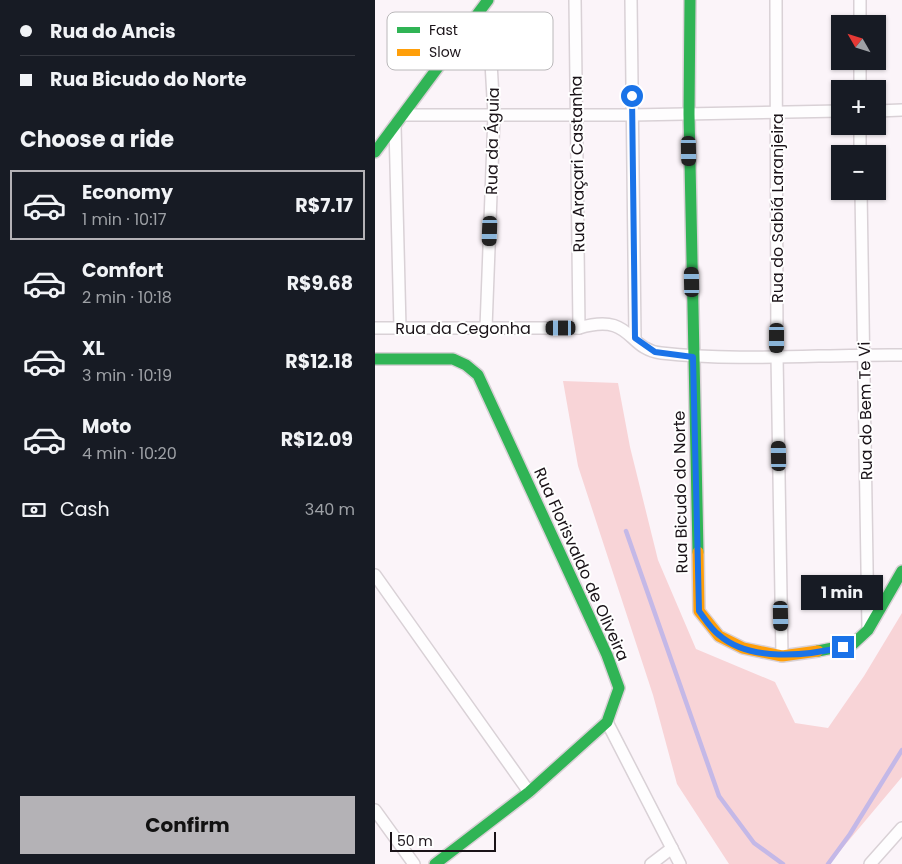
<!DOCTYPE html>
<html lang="en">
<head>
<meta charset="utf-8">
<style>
  :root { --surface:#171b24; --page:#242831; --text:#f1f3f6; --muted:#9ea1a6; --line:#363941; --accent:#b4b2b6 }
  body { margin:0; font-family:Poppins,sans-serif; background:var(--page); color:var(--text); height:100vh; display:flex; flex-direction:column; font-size:19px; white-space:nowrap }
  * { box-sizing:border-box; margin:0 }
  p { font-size:16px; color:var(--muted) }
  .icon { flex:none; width:28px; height:28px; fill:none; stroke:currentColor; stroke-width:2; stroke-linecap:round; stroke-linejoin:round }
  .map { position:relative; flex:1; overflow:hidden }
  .details { display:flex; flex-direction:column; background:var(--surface); width:375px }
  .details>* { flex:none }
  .top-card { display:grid; align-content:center; height:110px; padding:0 20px; background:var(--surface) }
  .needle { width:32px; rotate:309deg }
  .controls { position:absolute; left:456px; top:15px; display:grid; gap:10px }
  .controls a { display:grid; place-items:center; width:55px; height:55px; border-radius:0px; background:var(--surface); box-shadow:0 1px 4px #0004; font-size:25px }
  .scale { position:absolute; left:15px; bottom:12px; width:106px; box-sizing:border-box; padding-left:5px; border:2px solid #1a1318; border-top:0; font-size:14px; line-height:18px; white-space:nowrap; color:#1a1318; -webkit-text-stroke:4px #fff; paint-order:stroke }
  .end { position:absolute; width:22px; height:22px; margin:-11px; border:6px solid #1a73e8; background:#fff; box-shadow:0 0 0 2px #fff }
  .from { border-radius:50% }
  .bubble { position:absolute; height:35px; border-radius:0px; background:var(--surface); box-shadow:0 1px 4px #0004; font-size:16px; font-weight:700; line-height:35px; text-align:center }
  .car { position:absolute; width:15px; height:30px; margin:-15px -8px; border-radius:6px; box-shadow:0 0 4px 1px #0007; background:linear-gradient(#222 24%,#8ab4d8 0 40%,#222 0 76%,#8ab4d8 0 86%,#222 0) }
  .top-card b { display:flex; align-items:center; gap:18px; height:48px; font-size:19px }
  .top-card b+b { border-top:1px solid var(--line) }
  .top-card i { width:12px; height:12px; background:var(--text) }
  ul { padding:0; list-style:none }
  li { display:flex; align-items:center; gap:15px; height:70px; margin:0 10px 8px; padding:0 10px; border:2px solid transparent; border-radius:0px }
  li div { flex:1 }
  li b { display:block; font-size:19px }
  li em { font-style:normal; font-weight:700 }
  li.current { border-color:var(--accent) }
  li>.icon { width:45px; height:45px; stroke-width:1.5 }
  h2 { padding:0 20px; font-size:22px; line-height:60px }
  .pay { display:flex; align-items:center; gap:12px; height:55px; padding:0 20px; font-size:19px }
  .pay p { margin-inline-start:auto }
  .primary-button { display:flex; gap:10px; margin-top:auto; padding:10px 20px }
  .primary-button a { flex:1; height:58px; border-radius:0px; background:var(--accent); color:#111; font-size:20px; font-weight:700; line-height:58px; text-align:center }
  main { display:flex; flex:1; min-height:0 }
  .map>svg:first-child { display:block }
</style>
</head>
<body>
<main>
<section class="details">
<div class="top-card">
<b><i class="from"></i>Rua do Ancis</b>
<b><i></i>Rua Bicudo do Norte</b>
</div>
<h2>Choose a ride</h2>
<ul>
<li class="current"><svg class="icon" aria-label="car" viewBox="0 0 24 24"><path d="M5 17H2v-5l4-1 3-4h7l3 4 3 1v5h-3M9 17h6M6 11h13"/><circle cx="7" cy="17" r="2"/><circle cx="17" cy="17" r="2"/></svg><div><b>Economy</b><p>1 min · 10:17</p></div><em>R$7.17</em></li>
<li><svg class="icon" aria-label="car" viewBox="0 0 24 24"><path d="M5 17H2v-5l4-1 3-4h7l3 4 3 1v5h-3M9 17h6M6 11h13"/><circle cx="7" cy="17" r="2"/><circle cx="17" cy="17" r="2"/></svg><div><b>Comfort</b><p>2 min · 10:18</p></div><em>R$9.68</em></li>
<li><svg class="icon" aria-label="car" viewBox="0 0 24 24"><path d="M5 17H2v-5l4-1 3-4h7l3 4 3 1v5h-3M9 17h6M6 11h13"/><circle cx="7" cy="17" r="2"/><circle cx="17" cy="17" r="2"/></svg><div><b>XL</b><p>3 min · 10:19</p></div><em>R$12.18</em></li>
<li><svg class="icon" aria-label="car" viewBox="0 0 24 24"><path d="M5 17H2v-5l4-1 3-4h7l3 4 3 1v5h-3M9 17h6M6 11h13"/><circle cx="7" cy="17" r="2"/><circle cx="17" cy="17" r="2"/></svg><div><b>Moto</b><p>4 min · 10:20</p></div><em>R$12.09</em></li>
</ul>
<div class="pay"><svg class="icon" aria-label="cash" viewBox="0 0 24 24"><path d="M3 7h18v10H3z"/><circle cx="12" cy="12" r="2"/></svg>Cash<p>340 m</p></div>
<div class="primary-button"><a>Confirm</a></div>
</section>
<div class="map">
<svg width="527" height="864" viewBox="0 0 527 864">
  <rect width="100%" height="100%" fill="#fbf4f9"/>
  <path fill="#f8d4d7" d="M188,381l55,2 12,64 28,113 38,89 79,33 20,41 33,5 36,-52 38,-63v164l-73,87h-100l-52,-80 -24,-89 -75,-229z"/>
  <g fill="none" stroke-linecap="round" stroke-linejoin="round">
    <g stroke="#c4b8e7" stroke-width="4.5">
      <path d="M251,531l93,265 35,47 29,21"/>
      <path d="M453,864l22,-30 52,-84"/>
    </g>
    <g stroke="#d9d1d6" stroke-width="14">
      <g id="street">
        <path d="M200,0l4,328"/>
        <path d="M256,0l4,338"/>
        <path d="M401,0l1,356 5,300"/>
        <path d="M98,19l17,26 4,70 -8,213"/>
        <path d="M485,24v-24"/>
        <path d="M485,89v-28"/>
        <path d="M502,111l25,-1"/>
        <path d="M28,115h229l208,-4"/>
        <path d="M20,125l5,203"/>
        <path d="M485,126v28"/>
        <path d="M486,191l7,438"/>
        <path d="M0,328h204c54,-16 47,21 82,25 80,9 161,1 241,2"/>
        <path d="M0,575l154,217"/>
        <path d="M232,722l73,142"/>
        <path d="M0,810l39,54"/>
        <path d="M276,864l21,-16"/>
        <path d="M495,864l32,-36"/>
      </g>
    </g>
    <g stroke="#d9d1d6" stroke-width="14">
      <g id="fast">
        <path d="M315,0l-1,114 9,438"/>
        <path d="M0,152l113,-152"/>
        <path d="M0,359h78l13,6 12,10 129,280 12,33 -12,34 -78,70 -94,72"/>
        <path d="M443,651l35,-7 15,-14 34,-59"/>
      </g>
    </g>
    <g stroke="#d9d1d6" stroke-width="14">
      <path id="slow" d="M323,552l1,59 20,25 24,12 39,8 36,-5"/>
    </g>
    <use href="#street" stroke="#fefdfe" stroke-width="11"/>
    <use href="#fast" stroke="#30b455" stroke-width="11"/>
    <use href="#slow" stroke="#ff9f0a" stroke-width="11"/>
  </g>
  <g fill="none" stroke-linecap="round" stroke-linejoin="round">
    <path stroke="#1a73e8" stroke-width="6" d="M257,96l3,242 20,14 38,5 6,254c6,8 12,18 20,24 31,27 87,21 124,12"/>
  </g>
  <g text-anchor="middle" stroke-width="4" stroke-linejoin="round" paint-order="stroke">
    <g font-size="16" fill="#1a1318" stroke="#fff">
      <text transform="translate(117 141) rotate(-89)" y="6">Rua da Águia</text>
      <text transform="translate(202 164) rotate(-91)" y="6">Rua Araçari Castanha</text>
      <text transform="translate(402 208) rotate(-90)" y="6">Rua do Sabiá Laranjeira</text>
      <text x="88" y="334">Rua da Cegonha</text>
      <text transform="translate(490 411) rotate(-91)" y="6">Rua do Bem Te Vi</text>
      <text transform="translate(305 492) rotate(-91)" y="6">Rua Bicudo do Norte</text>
      <text transform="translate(207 564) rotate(66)" y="6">Rua Florisvaldo de Oliveira</text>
    </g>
  </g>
  <rect x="12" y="12" width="166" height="58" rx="8" fill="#fff" stroke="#bab8ba" stroke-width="1"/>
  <rect x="22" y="27" width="23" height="6" fill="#30b455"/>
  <rect x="22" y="49" width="23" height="7" fill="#ff9f0a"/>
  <g font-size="14" fill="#1a1318">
    <text x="54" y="35">Fast</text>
    <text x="54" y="57">Slow</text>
  </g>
</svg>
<div class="controls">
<a><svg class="needle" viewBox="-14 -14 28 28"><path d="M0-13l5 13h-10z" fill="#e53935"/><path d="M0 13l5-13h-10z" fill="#9ea1a6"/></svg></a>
<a>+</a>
<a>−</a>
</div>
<div class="scale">50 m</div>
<i class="end from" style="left:257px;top:96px"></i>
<i class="end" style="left:468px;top:647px"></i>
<div class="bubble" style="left:426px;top:575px;width:82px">1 min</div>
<i class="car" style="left:314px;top:151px;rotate:179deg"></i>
<i class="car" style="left:115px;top:231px;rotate:182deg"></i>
<i class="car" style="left:317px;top:282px;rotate:359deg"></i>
<i class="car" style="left:186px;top:328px;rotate:270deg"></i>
<i class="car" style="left:402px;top:338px;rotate:180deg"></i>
<i class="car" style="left:404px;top:456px;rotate:359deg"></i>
<i class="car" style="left:406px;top:616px;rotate:179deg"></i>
</div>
</main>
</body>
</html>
